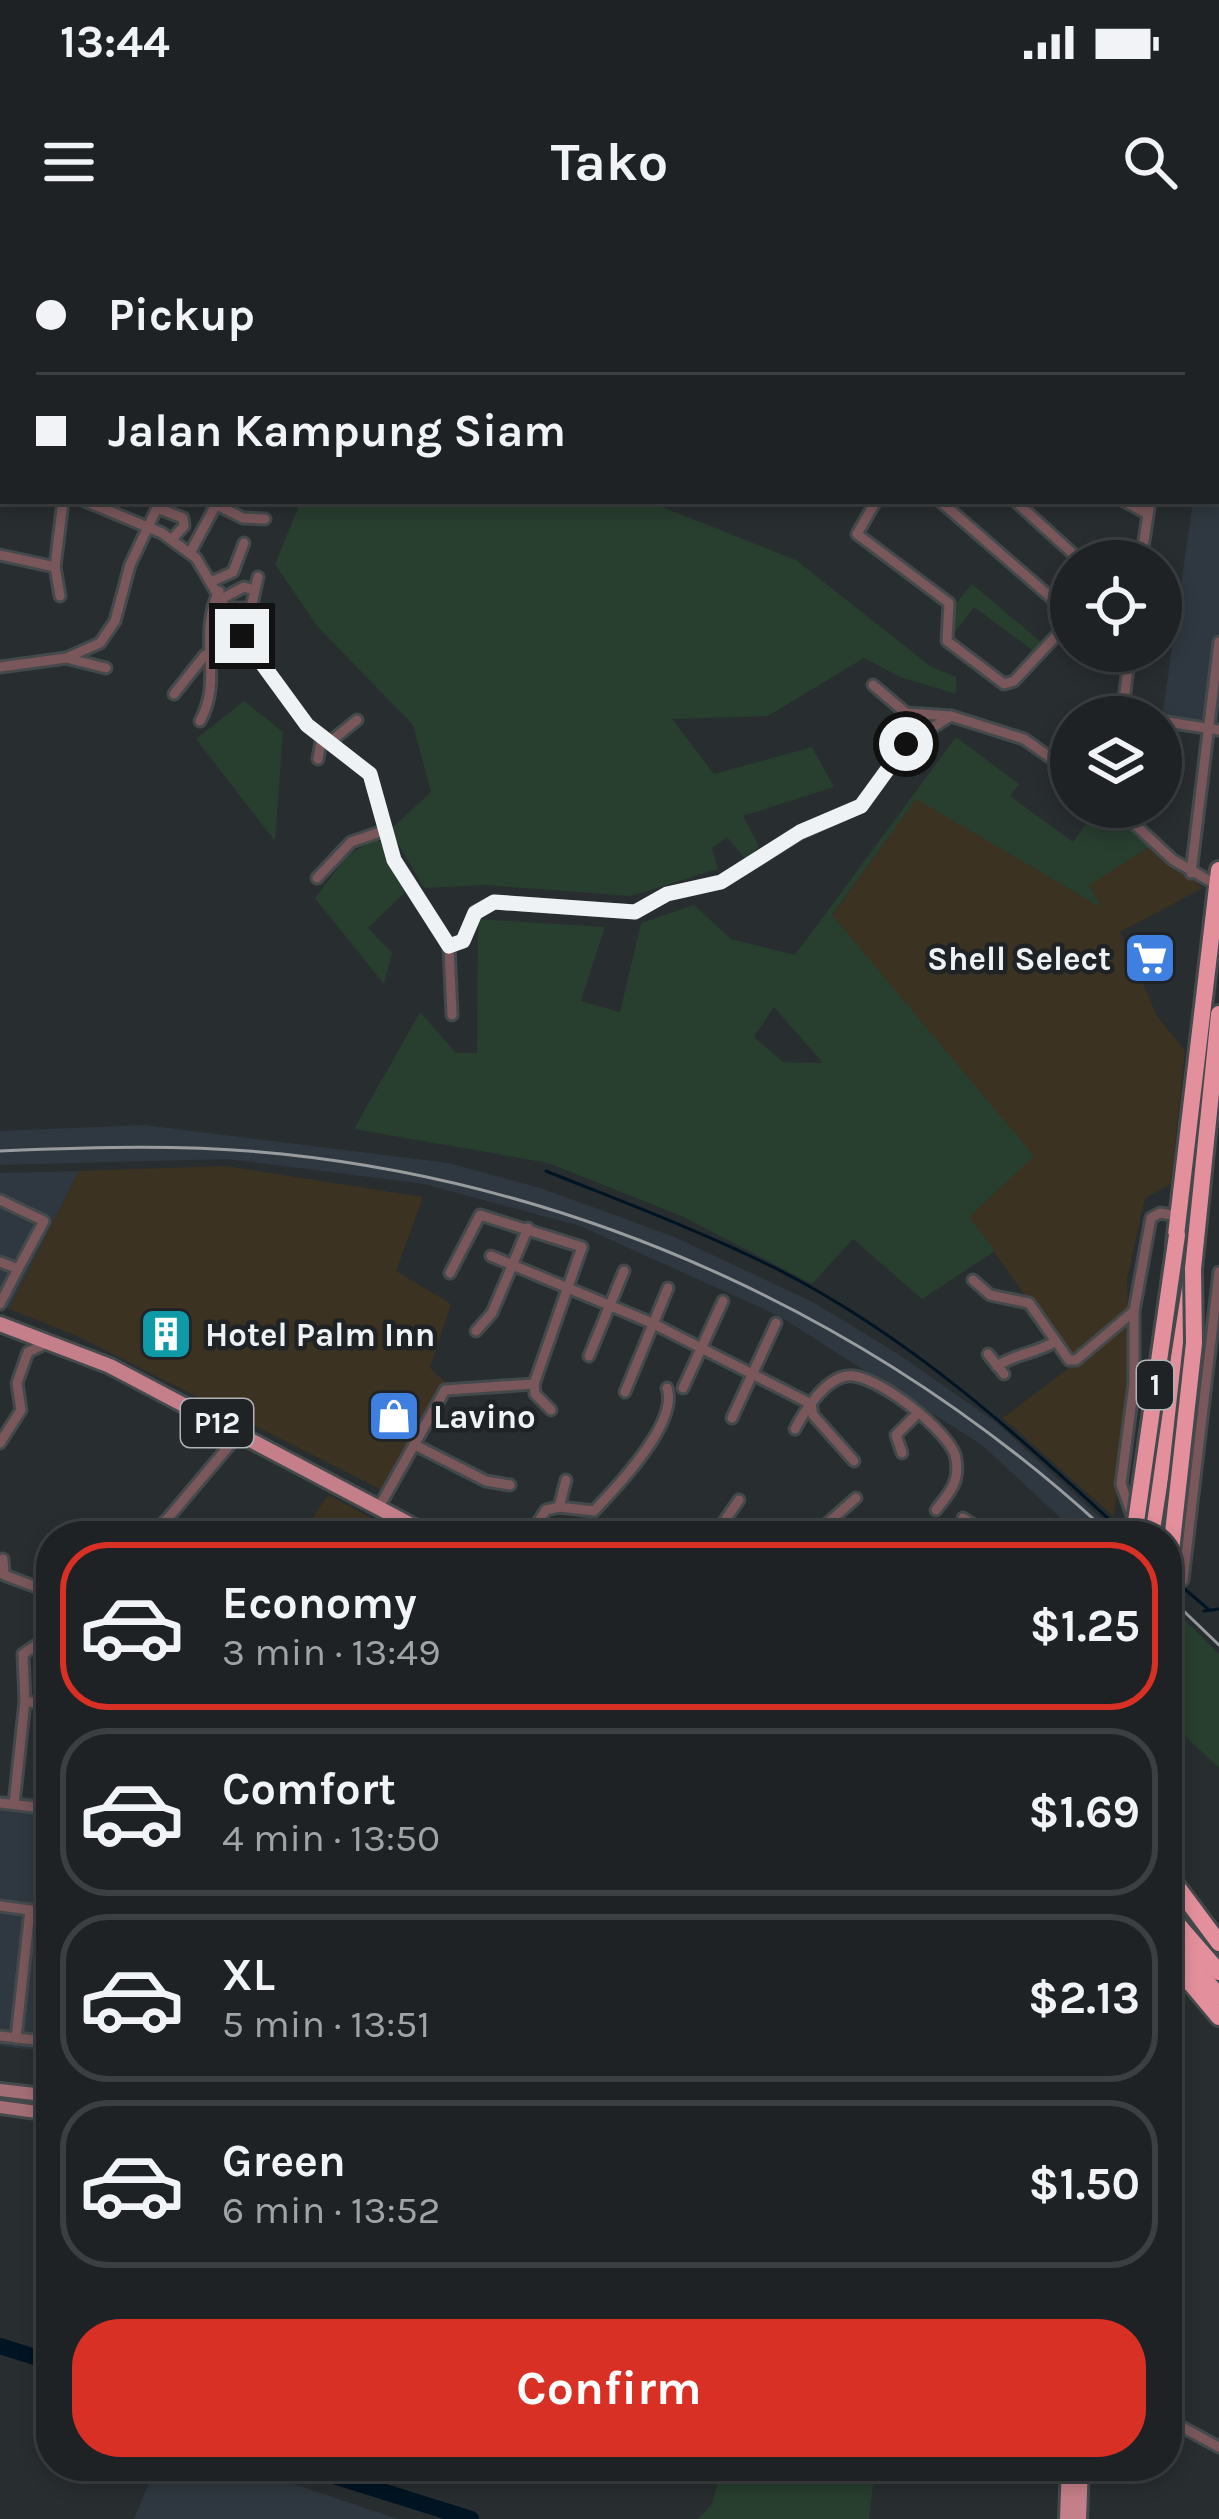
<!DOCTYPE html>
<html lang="en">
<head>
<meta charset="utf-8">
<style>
  :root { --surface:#1e2224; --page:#2b2f31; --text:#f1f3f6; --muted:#a1a4a6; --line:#3c3f41; --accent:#d93025 }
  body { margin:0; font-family:Karla,sans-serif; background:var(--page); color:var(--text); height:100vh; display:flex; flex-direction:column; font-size:45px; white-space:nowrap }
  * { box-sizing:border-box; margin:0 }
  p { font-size:39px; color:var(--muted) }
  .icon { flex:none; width:66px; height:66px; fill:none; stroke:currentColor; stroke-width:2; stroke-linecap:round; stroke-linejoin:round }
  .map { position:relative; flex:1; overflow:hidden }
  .panel { position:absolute; left:36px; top:1281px; width:1146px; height:960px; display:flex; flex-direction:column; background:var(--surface); border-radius:48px; box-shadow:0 6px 18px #0003,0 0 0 3px var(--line) }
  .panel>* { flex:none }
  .banner { position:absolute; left:0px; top:0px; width:1221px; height:264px; box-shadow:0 6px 18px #0003,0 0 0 3px var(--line); display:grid; align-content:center; height:264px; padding:0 36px; background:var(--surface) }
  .buttons { position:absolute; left:1050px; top:300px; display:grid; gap:24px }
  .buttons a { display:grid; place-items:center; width:132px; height:132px; border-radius:50%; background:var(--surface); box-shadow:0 6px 18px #0003,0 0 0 3px var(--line); font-size:60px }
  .end { position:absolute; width:54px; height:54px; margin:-27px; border:15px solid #eff2f4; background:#111; box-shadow:0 0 0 6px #111 }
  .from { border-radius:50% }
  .banner b { display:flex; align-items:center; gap:42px; height:114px; font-size:45px }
  .banner b+b { border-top:3px solid var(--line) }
  .banner i { width:30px; height:30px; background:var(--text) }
  ul { padding:21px 0 0; list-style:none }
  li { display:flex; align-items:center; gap:36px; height:168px; margin:0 24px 18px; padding:0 12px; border:6px solid var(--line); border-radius:48px }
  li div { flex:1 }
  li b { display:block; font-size:45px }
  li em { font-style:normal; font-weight:700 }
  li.active { border-color:var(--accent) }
  li>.icon { width:108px; height:108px; stroke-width:1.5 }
  .button { display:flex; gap:24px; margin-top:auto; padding:24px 36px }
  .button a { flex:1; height:138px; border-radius:48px; background:var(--accent); color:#fff; font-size:48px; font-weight:700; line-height:138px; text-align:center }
  .status { display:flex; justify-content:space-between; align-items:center; height:84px; padding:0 60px; background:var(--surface); direction:ltr }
  .status svg { height:33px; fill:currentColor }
  header { display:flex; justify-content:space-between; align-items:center; height:156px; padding:0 36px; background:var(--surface); font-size:54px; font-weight:700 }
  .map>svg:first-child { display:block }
</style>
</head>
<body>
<div class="status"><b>13:44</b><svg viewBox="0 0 49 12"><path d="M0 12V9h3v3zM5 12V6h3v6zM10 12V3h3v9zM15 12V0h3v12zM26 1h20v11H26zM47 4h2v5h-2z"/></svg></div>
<header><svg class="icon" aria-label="menu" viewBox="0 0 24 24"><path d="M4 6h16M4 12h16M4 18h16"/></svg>Tako<svg class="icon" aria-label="search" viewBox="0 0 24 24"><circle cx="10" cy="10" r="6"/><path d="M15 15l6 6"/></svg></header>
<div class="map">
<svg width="1219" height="2279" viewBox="0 0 1219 2279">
  <rect width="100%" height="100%" fill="#282d30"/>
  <g fill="#2f3840">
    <path d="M1219,179v289l-2,25 -56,-8 32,-224h25z"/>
    <path d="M144,885l305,38 94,26 129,47 141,66 85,52 99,69 123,113h-40l-98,-91 -203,-129 -199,-90 -156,-42 -196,-25 -228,6v-34z"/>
    <path d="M79,931l-70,138 -9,-4v-132z"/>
    <path d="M0,1555l51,4v253l-51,-6z"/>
    <path d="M156,2226h84l158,53h-264z"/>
  </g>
  <g fill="#3c3222">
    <path d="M916,558l183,108 -11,-21 63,-39 52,42 -83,44 37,84 28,35 -14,133 -26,14 -18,80 3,103 -16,136 -111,-99 71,-54 -105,-147 -137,-301z"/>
    <path d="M226,926l197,31 -27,74 55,33 -21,64 14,13 -62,109 -305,-154 -68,-27 70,-138z"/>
    <path d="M328,1255l77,41h-104z"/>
  </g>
  <g fill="#283e2f" fill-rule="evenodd">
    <path d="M234,0h612l1,3h-611z"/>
    <path d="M301,261h346l149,59 134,106 26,11v17l-56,-17 -36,-19 -96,58 -96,3 42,55 98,-27 22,40 -91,29 16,30 -13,14 -19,-23 -15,11 6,21 -87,27 -147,-11 -60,3 -34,-58 41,-38 -18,-67 -96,-99 -42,-62z"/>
    <path d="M972,344l70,59 -7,9 -61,-45 -19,25 1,-29z"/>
    <path d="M244,461l39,31 -8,109 -79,-102z"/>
    <path d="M956,497l63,47 -9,12 63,46 25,-35h9l44,39 -62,39 13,23 -186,-109 -84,116 202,241 -65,61 26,34 -73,48 -69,-60 -41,45 -128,-67 -136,-54 -194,-34 66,-117 36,41h21l1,-134 127,8 -24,74 39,11 21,-89 53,-18 37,34 64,16zM774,767l48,55v1l-39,-1 -29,-25z"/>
    <path d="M378,598l27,54 -37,36 24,25 -8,31 -69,-86 34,-44z"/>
    <path d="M1169,1364l50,50v114l-52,-49z"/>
    <path d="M722,2226h153l-6,53h-171l14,-15z"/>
  </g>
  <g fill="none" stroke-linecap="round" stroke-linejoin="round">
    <g stroke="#001423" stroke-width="3">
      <path d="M546,931c77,31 155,60 229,97 133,67 245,168 352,268"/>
      <path d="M1173,1339l35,30"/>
      <path d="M1204,1371l15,-2"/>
    </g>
    <g stroke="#001423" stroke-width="16">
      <path d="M0,2106l51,16"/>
      <path d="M302,2226l169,53"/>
    </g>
    <g stroke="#44494b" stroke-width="15">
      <g id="street">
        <path d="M206,0l2,3"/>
        <path d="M0,242h3"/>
        <path d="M85,261l77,32 34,25 46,78 65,89 63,49 24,85 55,87"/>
        <path d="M209,261l34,17 22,1"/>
        <path d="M876,261l-19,33 92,69 -2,38 57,43 10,-3 57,-61"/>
        <path d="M940,261l131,114"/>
        <path d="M1015,261l66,60"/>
        <path d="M1124,261l24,13"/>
        <path d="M190,313l28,-52"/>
        <path d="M0,315l55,12"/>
        <path d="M1141,321l9,-60"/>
        <path d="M213,341l20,-9 11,-29"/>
        <path d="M60,356l-5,-29 8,-66"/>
        <path d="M223,358l21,-11 10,3"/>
        <path d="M229,368h22l7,-31"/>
        <path d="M66,418l40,10"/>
        <path d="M0,427l66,-9 34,-15 15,-22 15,-56 27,-57 26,10 1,8 -12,13"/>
        <path d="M873,445l33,28 45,3"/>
        <path d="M174,454l31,-39"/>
        <path d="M1122,477l8,-66"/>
        <path d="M200,481c24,-42 -3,-84 19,-130"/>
        <path d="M1161,481l58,9"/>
        <path d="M331,501l26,-21"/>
        <path d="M318,519l4,-23"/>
        <path d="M1116,567l57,53 44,25"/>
        <path d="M1191,633l28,-231"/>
        <path d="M317,638l34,-36 35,-12"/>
        <path d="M449,706l14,-5 12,-29 19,-10 141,10 32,-18 54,-12 79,-49 61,-27 45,-62 45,-28 73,23 47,33"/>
        <path d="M449,706l3,69"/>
        <path d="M0,960l44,21 -26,48"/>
        <path d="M491,1016l161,67 159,81 2,11 41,46"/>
        <path d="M0,1022l18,7 -18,35"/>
        <path d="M450,1033l30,-58 102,32 -48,137 1,10 16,16"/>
        <path d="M973,1040l17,15 39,8 40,57h7l57,-48"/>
        <path d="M476,1091l16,-18 36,-85"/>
        <path d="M988,1114l16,20"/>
        <path d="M589,1116l35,-85"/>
        <path d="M997,1126c20,-13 38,-12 59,-25"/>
        <path d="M683,1148l40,-87"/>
        <path d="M625,1152l43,-104"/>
        <path d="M732,1178l44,-95"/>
        <path d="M795,1189c10,-19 30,-50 52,-53 26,-5 106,57 109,83 4,23 -6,33 -20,51"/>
        <path d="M0,1203l21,-33 -4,-27 11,-31 21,-10"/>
        <path d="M415,1205l71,36 24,4"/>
        <path d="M902,1213l-6,-18 22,-22"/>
        <path d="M379,1267l66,-117 89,-6"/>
        <path d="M559,1267l35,4c23,-24 85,-89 73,-123"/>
        <path d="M1133,1278l-12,-34 13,-100v-73l17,-93 9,-5 19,3"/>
        <path d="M165,1281l14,15"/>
        <path d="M802,1292v4"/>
        <path d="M999,1292l6,4"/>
        <path d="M153,1296l86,-102"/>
        <path d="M529,1296l17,-26 13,-3 7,-27"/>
        <path d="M631,1296l7,-8"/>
        <path d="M714,1296l25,-36"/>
        <path d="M813,1296l43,-38"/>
        <path d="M960,1296l11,-13 -8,-5"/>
        <path d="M3,1319l1,16 35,13 12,14"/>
        <path d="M1183,1340l36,-308"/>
        <path d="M25,1461l26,5"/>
        <path d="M0,1563l51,6"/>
        <path d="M14,1564l11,-103 -2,-47 28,-19"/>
        <path d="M0,1666l51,7"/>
        <path d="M0,1796l51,6"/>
        <path d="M16,1798l14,-128"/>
        <path d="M1167,2179l52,28"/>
      </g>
    </g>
    <g stroke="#44494b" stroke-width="18">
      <g id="secondary">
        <path d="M0,1850l51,6"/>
        <path d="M0,1867l51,7"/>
      </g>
    </g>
    <g stroke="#44494b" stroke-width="20">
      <g id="primary">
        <path d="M0,1084l110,42 322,170"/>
        <path d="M1067,2279l2,-53"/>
        <path d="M1079,2279l2,-53"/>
      </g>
    </g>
    <g stroke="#44494b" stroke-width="22">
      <g id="highway">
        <path d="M1175,1004l44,-374"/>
        <path d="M1151,1296l42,-267 26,-255"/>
        <path d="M1167,1343l3,-23"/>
        <path d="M1167,1633l52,70"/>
        <path d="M1167,1672l52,60"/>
        <path d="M1167,1695l52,61"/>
        <path d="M1167,1715l52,62"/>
      </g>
    </g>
    <use href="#street" stroke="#79575b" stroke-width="9"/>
    <use href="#secondary" stroke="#a46e76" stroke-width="12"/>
    <use href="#primary" stroke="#c57f8a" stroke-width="14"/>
    <use href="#highway" stroke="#e38f9c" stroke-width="16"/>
    <g stroke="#989c9e" stroke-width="3">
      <path d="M0,911c94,-4 188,-7 282,3 311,33 602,170 830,382"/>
      <path d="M1167,1355l52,50"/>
    </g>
    <g stroke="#44494b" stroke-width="22" stroke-linecap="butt">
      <g id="highway-bridge">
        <path d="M1134,1296l43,-301"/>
        <path d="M1170,1320l24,-217 -1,-74"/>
      </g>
    </g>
    <use href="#highway-bridge" stroke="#e38f9c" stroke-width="16"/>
  </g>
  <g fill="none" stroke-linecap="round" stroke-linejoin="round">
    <path stroke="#eff2f4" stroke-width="15" d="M242,396l65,89 63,49 24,86 55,86 14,-5 12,-28 19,-11 141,10 32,-18 54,-12 79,-50 61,-26 45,-62"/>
  </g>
  <defs>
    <g id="supermarket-square" transform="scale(2.7)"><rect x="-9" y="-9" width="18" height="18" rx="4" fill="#3f7fe0" stroke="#1f2326"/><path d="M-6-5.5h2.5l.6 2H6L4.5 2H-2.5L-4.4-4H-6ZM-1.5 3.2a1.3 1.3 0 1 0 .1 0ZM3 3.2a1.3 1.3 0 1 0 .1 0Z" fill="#fff"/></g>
    <g id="building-square" transform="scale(2.7)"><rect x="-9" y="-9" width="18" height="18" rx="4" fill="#0f9aa8" stroke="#1f2326"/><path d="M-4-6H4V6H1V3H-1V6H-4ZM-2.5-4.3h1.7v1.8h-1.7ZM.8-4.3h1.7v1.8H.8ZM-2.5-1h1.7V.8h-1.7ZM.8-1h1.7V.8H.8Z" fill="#fff"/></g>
    <g id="shop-square" transform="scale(2.7)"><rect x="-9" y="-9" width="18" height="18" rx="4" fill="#3f7fe0" stroke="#1f2326"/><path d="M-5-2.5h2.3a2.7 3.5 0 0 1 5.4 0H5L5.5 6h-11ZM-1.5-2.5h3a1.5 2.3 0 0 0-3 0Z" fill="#fff"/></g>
  </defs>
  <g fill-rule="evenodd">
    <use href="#supermarket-square" x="1150" y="718"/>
    <use href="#building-square" x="166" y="1094"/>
    <use href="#shop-square" x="394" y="1176"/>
  </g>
  <g text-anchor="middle" stroke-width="9" stroke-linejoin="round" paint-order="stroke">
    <g fill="#1f2326" stroke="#b1b4b6" stroke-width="3">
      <rect x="1137" y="1121" width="36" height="48" rx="9"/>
      <rect x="181" y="1159" width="72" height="48" rx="9"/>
    </g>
    <g font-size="30" font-weight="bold" fill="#eff2f4">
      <text x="1155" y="1155">1</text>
      <text x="217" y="1193">P12</text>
    </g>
    <g font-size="33" font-weight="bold" fill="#eff2f4" stroke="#1f2326" text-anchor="start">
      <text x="1111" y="730" text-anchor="end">Shell Select</text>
      <text x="205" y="1106">Hotel Palm Inn</text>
      <text x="433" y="1188">Lavino</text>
    </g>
  </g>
</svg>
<div class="buttons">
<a><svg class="icon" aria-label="locate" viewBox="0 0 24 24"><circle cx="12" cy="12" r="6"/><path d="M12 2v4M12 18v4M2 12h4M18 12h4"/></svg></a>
<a><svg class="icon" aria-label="layers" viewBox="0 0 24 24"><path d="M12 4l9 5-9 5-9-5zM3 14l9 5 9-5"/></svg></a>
</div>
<i class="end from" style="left:906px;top:504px"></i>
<i class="end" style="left:242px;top:396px"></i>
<div class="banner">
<b><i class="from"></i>Pickup</b>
<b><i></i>Jalan Kampung Siam</b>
</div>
<section class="panel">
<ul>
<li class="active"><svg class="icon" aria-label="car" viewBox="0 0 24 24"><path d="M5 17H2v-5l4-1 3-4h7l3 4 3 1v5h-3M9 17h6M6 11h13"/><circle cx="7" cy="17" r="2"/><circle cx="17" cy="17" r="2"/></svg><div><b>Economy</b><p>3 min · 13:49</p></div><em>$1.25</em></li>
<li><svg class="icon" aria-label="car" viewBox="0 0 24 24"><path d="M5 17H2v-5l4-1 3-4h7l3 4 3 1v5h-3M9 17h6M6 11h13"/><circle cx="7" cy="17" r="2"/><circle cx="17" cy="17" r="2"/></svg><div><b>Comfort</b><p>4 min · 13:50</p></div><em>$1.69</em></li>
<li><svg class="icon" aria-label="car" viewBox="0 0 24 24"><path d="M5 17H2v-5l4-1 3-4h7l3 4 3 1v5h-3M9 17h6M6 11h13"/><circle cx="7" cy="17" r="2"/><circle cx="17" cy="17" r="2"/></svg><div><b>XL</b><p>5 min · 13:51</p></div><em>$2.13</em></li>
<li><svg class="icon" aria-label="car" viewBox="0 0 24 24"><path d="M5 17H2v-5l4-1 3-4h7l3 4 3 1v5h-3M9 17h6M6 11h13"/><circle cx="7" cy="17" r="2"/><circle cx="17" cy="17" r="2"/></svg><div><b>Green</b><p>6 min · 13:52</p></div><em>$1.50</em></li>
</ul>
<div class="button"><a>Confirm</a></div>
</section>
</div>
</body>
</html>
